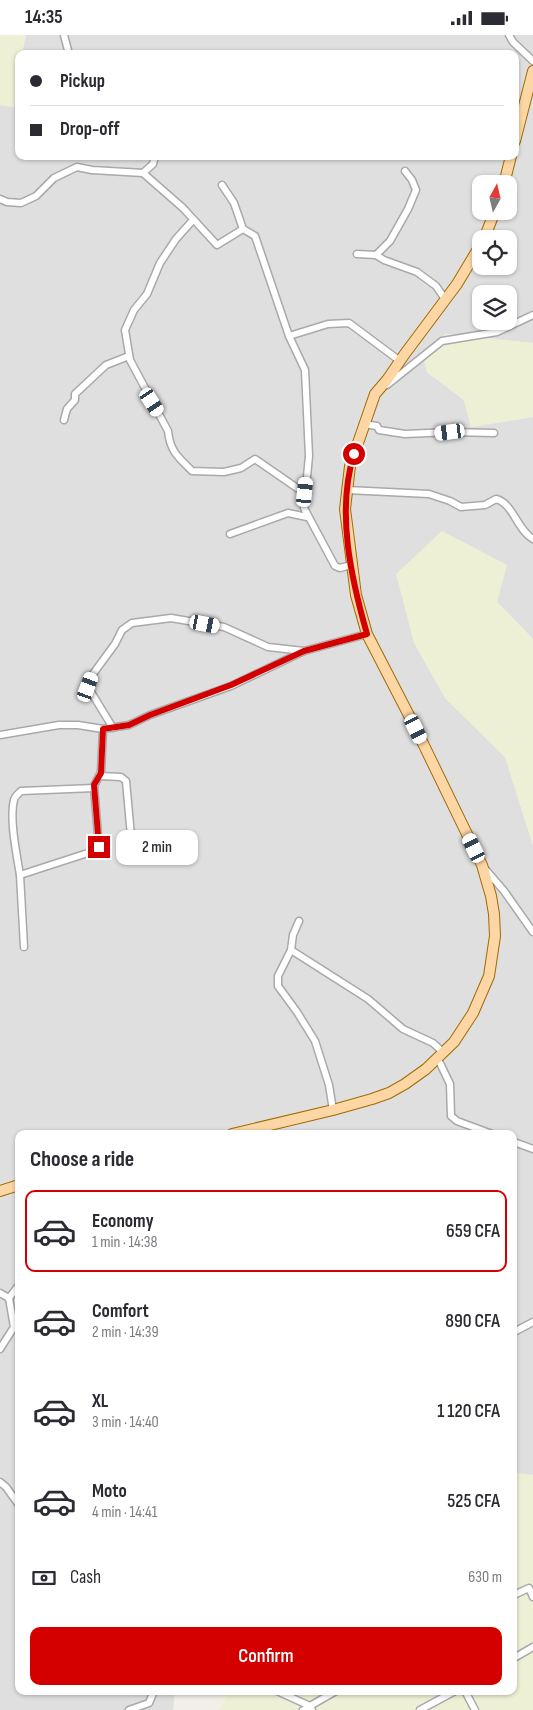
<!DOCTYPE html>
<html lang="en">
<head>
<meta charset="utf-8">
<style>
  :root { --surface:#fff; --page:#f2f2f3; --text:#2b2b33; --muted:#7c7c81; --line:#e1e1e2; --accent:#d40000 }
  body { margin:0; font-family:"Sofia Sans Condensed",sans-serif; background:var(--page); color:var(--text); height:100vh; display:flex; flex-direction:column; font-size:19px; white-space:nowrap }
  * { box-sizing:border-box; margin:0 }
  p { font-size:16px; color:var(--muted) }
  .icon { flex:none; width:28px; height:28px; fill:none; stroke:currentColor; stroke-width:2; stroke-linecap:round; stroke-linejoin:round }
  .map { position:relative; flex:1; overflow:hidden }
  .side { position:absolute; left:15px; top:1095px; width:502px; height:565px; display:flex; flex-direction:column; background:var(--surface); border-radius:10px; box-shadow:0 1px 4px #0004 }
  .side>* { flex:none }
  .hud { position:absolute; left:15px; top:15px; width:504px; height:110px; border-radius:10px; box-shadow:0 1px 4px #0004; display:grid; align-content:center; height:110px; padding:0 15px; background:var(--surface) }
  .needle { width:32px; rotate:8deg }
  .tools { position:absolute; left:472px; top:140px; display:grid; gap:10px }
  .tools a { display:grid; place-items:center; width:45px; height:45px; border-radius:10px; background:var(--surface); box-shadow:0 1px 4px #0004; font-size:25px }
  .end { position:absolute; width:22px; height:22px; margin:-11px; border:6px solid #d40000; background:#fff; box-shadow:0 0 0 2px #fff }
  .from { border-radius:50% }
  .bubble { position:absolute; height:35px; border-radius:10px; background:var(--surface); box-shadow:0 1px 4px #0004; font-size:16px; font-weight:600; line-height:35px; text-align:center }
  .car { position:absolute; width:15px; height:30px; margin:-15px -8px; border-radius:6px; box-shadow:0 0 4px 1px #0007; background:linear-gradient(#fff 24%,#345 0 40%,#fff 0 76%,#345 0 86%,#fff 0) }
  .hud b { display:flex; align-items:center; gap:18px; height:48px; font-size:19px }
  .hud b+b { border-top:1px solid var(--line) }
  .hud i { width:12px; height:12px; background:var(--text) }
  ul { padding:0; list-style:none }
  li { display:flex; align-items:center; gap:15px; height:82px; margin:0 10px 8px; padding:0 5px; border:2px solid transparent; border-radius:10px }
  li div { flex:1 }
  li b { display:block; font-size:19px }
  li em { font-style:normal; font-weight:600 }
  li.selected { border-color:var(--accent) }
  li>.icon { width:45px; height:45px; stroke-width:1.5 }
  h2 { padding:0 15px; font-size:22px; line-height:60px }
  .pay { display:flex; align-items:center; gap:12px; height:55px; padding:0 15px; font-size:19px }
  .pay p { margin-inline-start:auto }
  .cta { display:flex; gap:10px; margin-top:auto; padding:10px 15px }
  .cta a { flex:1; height:58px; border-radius:10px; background:var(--accent); color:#fff; font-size:20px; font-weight:600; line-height:58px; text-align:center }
  .status { display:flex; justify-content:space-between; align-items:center; height:35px; padding:0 25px; background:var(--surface); direction:ltr }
  .status svg { height:14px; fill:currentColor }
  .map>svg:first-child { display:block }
</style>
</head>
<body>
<div class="status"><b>14:35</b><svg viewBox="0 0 49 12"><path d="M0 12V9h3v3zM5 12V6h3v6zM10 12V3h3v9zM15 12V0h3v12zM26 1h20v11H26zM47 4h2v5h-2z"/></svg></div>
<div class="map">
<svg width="533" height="1675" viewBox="0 0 533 1675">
  <rect width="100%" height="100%" fill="#f2efe9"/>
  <path fill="#e0dfdf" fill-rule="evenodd" d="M26,0h507v308l-87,-9 -24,18 5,20 37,28 7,27 62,-10v222l-36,-37 -52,96 60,59 28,88v630l-19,-2v-339h-495v557h156l-2,19h-173v-1605l14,2 5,-30v79h496v-102h-493zM481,149h28v27h-28zM481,204h28v27h-28zM481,259h28v27h-28z"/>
  <g fill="#eef0d5">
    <path d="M0,0h25l-3,19h-3v23l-5,30 -14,-2z"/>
    <path d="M446,299l87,9v74l-62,10 -7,-27 -37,-28 -5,-20z"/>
    <path d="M442,496l65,34 -10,37 36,37v206l-28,-88 -60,-59 -31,-55 -18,-69z"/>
    <path d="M514,1438l19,2v235h-315l12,-19h284z"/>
  </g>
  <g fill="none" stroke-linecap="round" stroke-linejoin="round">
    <g stroke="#a9a9a9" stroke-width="9">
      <g id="minor">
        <path d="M64,0l5,19"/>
        <path d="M509,0l4,7 20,19"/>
        <path d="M143,138l10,-9 2,-8"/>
        <path d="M222,150l12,18 9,26"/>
        <path d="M0,164l7,3 14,1 15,-7 18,-18 23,-11 15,3 51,3 40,35 34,37 26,-16 12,7 34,100 16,34 4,86 -5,52 31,58 5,2 11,-3"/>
        <path d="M193,185l-17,19 -16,24 -13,31 -13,16 -9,20 5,30 38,71c2,20 10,26 24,40l32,1 17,-4 14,-9 42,29 8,4"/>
        <path d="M357,219l19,1 8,5 33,12 19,14 9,13"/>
        <path d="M376,220l14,-14 18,-32 8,-19 -4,-10 -7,-9"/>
        <path d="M289,301l39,-12 21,-1 51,38"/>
        <path d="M387,350l55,-44 55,-9 36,-17"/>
        <path d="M64,385l3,-11 8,-9v-6l31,-29 23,-9"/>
        <path d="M363,389l14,2 2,4 26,4 45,-2 44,1"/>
        <path d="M347,455l82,4 21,7 11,6 24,-2 11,-6c17,4 21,31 37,40"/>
        <path d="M230,499l58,-21 19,4"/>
        <path d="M113,693l-25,-41 5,-13 22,-30 7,-14 10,-7 39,-5 53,9 44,20 36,4"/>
        <path d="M0,700l59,-10h19l25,4 26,-4 21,-10 81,-29 73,-35 63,-17"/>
        <path d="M100,741l21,1 5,4 5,55"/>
        <path d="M486,835l18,21 29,41"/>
        <path d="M20,840c-3,-19 -11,-56 -6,-75 1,-4 4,-6 7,-9l73,-3"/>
        <path d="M299,886l-6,14 -2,15 -13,26v10l19,26 18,29 14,44 4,25"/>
        <path d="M24,912l-4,-72 77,-25 2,-2 -5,-62 7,-14 2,-43"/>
        <path d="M291,915l77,49 35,30 30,14 11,10"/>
        <path d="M438,1024l12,25 1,32 6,5 35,13"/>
        <path d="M514,1107l19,7"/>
        <path d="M0,1258l9,5 10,-13"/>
        <path d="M514,1297l19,-10"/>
        <path d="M0,1314l14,-22 -5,-29"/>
        <path d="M0,1447l6,5 13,18"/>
        <path d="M514,1560l15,-7 4,9"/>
        <path d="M514,1623l19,-11"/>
        <path d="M277,1656l33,15 2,4"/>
        <path d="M465,1656l10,19"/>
        <path d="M129,1675l20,-7 5,-12"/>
        <path d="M303,1675l33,-19"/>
        <path d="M420,1675l35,-19"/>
      </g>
    </g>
    <g stroke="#a06b00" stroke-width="12">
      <g id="primary">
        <path d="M515,106l18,-70"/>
        <path d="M504,149l7,-28"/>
        <path d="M484,204l11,-28"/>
        <path d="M232,1099l101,-24 39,-11 17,-6 16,-9 21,-15 28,-27 19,-29 16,-37 6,-40 -1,-22 -3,-18 -9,-31 -66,-136 -49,-95 -11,-39 -11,-86 5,-43 25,-72 12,-14 17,-25 53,-71 24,-40"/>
        <path d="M0,1156l19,-6"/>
      </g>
    </g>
    <use href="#minor" stroke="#fff" stroke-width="6"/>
    <use href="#primary" stroke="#fcd6a4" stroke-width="10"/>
  </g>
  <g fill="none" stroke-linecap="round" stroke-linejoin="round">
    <path stroke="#d40000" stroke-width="6" d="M99,812l-5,-62 7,-12 2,-44 26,-4 21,-10 81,-30 73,-34 63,-17c-16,-56 -31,-123 -13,-180"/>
  </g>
</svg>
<div class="tools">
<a><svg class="needle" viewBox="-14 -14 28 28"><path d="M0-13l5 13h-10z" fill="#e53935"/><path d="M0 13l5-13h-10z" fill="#7c7c81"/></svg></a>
<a><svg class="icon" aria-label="locate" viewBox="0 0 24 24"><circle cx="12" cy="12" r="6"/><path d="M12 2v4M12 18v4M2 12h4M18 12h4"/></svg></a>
<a><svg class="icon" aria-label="layers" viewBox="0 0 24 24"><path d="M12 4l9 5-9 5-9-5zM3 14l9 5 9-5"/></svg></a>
</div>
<i class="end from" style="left:354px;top:419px"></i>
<i class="end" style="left:99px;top:812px"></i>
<div class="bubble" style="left:116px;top:795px;width:82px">2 min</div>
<i class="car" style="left:152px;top:367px;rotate:147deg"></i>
<i class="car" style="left:450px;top:397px;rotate:263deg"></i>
<i class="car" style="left:305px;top:457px;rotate:6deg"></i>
<i class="car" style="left:205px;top:589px;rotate:101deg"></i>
<i class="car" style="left:88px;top:652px;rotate:20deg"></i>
<i class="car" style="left:416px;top:694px;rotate:154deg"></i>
<i class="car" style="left:474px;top:813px;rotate:334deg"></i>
<div class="hud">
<b><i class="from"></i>Pickup</b>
<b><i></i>Drop-off</b>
</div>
<section class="side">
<h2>Choose a ride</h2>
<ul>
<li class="selected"><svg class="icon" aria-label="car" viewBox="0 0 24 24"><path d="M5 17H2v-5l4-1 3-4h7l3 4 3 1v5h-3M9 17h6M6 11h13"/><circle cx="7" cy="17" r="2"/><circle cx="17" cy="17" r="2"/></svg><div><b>Economy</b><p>1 min · 14:38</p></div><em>659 CFA</em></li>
<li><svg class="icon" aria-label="car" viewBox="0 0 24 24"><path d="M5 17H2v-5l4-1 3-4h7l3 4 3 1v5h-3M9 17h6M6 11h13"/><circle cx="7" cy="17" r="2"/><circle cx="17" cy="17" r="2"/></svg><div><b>Comfort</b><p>2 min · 14:39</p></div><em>890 CFA</em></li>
<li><svg class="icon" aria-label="car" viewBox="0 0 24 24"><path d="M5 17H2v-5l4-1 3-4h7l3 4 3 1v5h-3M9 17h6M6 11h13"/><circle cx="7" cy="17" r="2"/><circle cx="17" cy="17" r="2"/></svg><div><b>XL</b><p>3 min · 14:40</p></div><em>1 120 CFA</em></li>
<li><svg class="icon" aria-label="car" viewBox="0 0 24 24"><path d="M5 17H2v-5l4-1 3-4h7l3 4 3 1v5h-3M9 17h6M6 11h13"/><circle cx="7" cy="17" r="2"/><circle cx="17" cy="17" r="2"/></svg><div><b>Moto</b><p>4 min · 14:41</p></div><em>525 CFA</em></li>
</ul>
<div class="pay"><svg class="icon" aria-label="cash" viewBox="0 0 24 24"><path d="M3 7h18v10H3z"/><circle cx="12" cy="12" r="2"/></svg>Cash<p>630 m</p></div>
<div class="cta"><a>Confirm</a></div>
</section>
</div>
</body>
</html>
